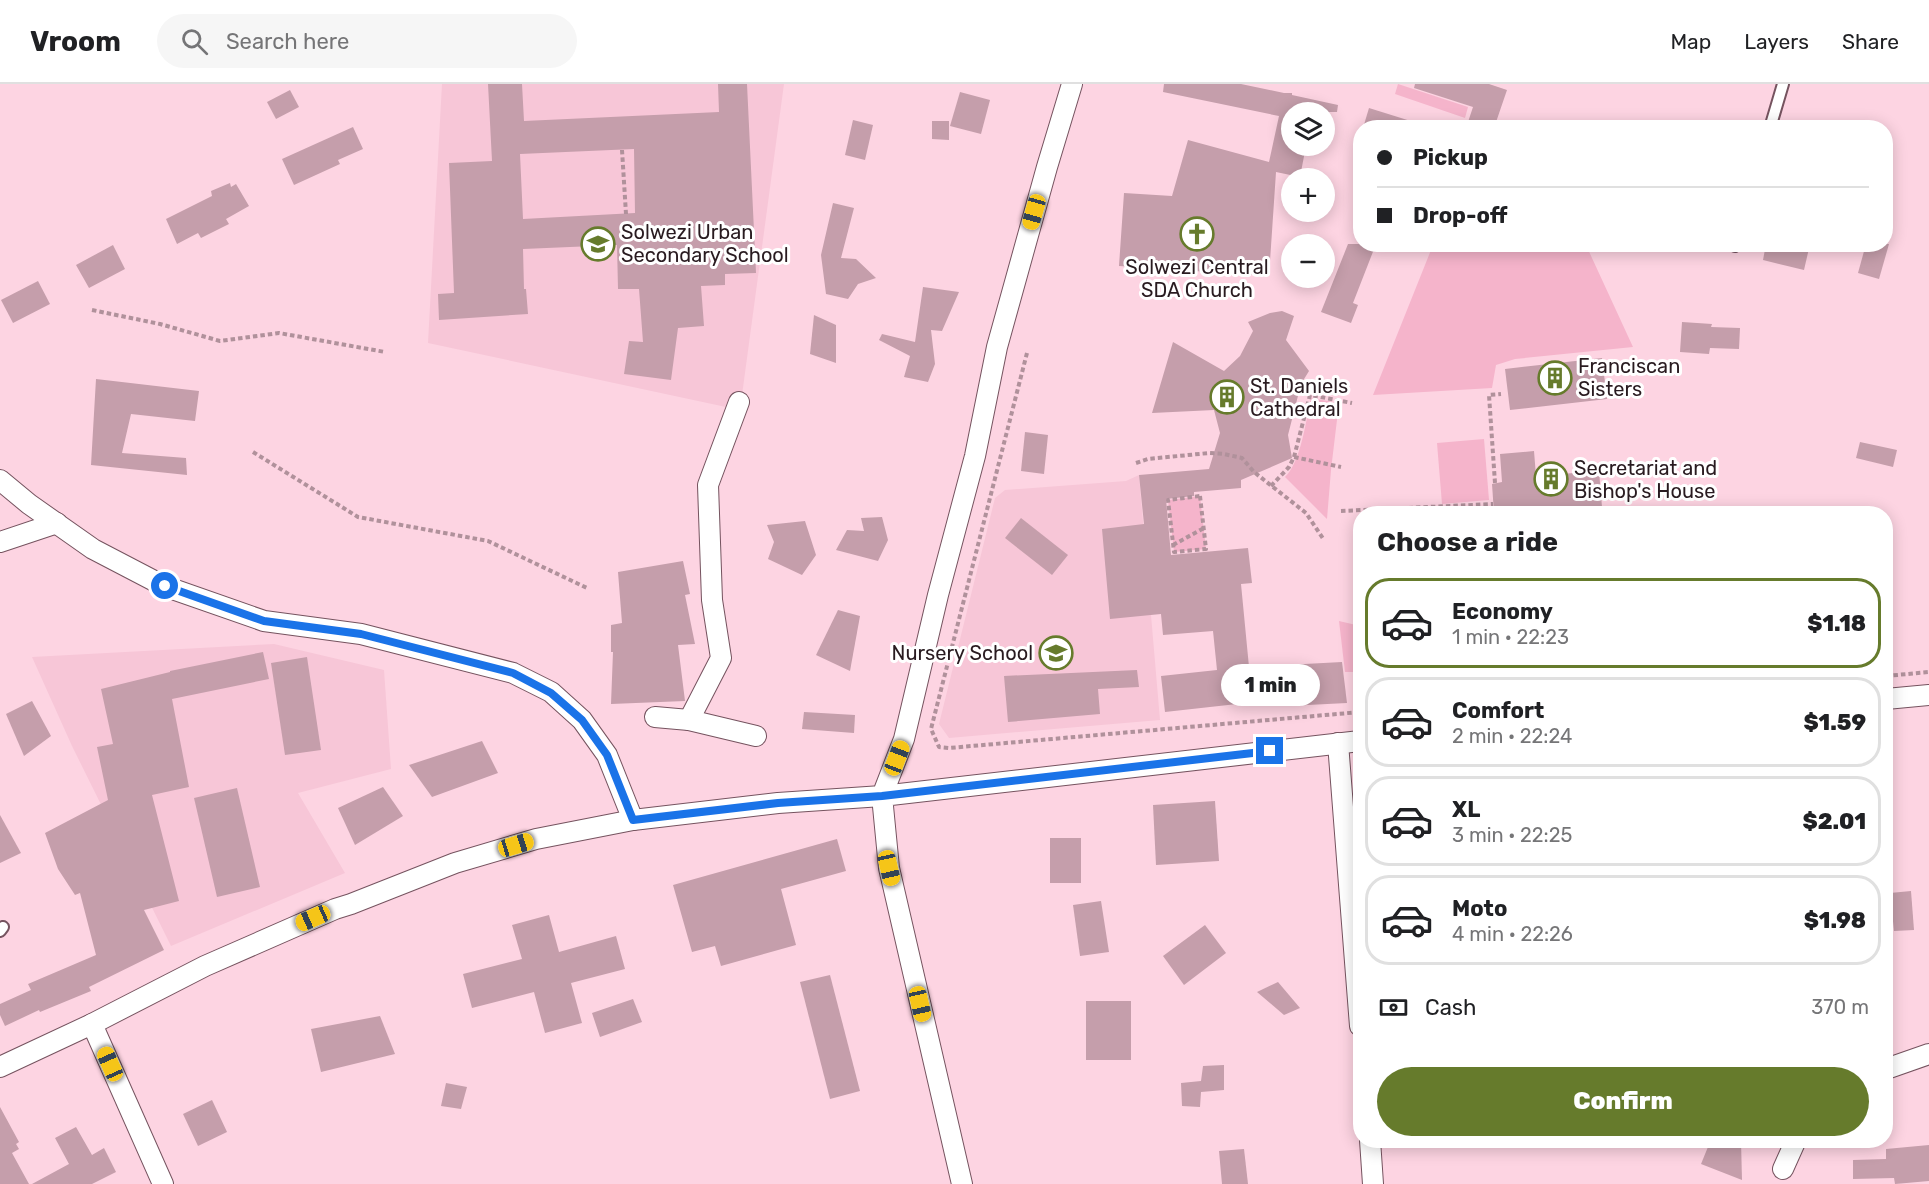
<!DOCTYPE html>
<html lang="en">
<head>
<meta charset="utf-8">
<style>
  :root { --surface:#fff; --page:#f6f6f6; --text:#202124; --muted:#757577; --line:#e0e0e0; --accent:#667b2c }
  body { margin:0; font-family:Rubik,sans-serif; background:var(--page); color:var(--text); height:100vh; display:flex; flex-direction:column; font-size:22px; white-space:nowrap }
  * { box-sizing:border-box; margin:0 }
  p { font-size:20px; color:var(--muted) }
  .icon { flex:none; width:33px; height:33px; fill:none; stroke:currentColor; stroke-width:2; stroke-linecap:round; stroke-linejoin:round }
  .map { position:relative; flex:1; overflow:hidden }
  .panel { position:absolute; left:1353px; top:422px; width:540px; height:642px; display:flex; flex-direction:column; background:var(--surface); border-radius:24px; box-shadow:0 3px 15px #0003 }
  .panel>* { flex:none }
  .guide { position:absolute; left:1353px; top:36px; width:540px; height:132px; border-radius:24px; box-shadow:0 3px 15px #0003; display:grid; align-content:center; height:132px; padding:0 24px; background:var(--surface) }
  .controls { position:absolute; left:1281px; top:18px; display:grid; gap:12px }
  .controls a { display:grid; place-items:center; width:54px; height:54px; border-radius:50%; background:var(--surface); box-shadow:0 3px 15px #0003; font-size:30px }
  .end { position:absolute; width:27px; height:27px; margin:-14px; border:8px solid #1a73e8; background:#fff; box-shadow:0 0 0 3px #fff }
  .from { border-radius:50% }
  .bubble { position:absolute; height:42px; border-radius:21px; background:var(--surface); box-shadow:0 3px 15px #0003; font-size:20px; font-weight:800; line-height:42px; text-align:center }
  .car { position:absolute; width:18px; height:36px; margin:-18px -9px; border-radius:8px; box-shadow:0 0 4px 2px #0007; background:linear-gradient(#f5c518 24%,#345 0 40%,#f5c518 0 76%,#345 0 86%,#f5c518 0) }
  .guide b { display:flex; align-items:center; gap:21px; height:57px; font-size:22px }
  .guide b+b { border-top:2px solid var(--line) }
  .guide i { width:15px; height:15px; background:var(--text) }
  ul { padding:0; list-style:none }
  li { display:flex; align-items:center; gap:18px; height:90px; margin:0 12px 9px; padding:0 12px; border:3px solid var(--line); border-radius:24px }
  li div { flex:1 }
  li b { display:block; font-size:22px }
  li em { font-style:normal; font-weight:800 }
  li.selected { border-color:var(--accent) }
  li>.icon { width:54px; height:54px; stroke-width:1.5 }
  h2 { padding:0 24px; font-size:27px; line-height:72px }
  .pay { display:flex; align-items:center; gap:15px; height:66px; padding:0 24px; font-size:22px }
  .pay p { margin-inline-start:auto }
  .cta { display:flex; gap:12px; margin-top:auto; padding:12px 24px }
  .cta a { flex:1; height:69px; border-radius:36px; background:var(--accent); color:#fff; font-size:24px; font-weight:800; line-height:69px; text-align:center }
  header { display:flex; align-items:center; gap:36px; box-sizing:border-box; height:84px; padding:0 30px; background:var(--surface); border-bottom:2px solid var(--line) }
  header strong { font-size:28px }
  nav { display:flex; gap:33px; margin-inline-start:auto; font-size:21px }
  .search { width:420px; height:54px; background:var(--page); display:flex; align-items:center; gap:15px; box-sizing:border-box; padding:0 21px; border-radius:33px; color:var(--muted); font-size:22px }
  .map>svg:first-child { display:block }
</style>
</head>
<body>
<header>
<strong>Vroom</strong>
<div class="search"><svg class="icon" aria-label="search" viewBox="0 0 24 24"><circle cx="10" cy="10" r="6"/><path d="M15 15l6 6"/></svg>Search here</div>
<nav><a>Map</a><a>Layers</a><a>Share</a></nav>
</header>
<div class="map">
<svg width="1929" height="1100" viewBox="0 0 1929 1100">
  <rect width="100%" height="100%" fill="#fdd4e2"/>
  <g fill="#f7c6d7">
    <path d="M442,0h342l-44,326 -312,-67z"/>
    <path d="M1139,391l21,245 -211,18 -10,-14 56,-226 10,-8 121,-9z"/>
    <path d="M274,560l110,26 7,99 -93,24 47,80 -174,73 -99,-200 -40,-89z"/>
  </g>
  <g fill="#f5b4cb">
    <path d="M1398,0l70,23 -3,11 -70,-24z"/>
    <path d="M1433,161h153l47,102 -118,12 -19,6 -4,23 -119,7z"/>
    <path d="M1311,314l28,5 -8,67 -4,49 -42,-42c16,-15 21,-57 26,-79z"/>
    <path d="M1484,355l5,61 -47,4 -5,-61z"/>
    <path d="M1200,412l6,53 -32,3 -6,-52z"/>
    <path d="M1339,537l17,4 4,5v42h-15z"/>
  </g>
  <g fill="#c59eab" fill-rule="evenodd">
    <path d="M488,0h34l2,37 195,-9 -1,-28h29l9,189 -31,1v11l-24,1 3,40 -26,2 -7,52 -47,-6 5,-33 14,1 -4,-53h-21l-1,-44 -94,4 1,40h2l2,25 -89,6 -1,-26 16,-1 -5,-130 43,-2zM634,65l1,64 -112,6 -3,-65z"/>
    <path d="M1164,0h77l43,9h8v2l46,10 -1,7h-45v34h14l-6,31 -24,-5 -7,104 -150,-10 5,-73 48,3 16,-56 81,22 10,-46 -116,-24z"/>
    <path d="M1415,0h74l18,6 -13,38h-28l7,-21 -59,-19z"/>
    <path d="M290,6l9,17 -23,12 -9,-17z"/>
    <path d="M960,8l30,8 -9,34 -31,-8z"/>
    <path d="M1369,24l48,15v5h-54z"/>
    <path d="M853,36l20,5 -8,35 -20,-5z"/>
    <path d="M932,37h17v19l-17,-1z"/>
    <path d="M353,43l10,22 -25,11 2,4 -46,21 -12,-26z"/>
    <path d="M230,99l1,4 5,-3 13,22 -23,13 3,5 -28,14 -3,-5 -21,11 -11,-25 46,-23 -1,-5z"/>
    <path d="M833,119l21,5 -13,50 15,1 20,19 -18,6 -10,15 -22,-5 -5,-39z"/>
    <path d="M1348,160h28l-23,59 5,2 -7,18 -30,-11z"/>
    <path d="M1766,160h44l-6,26 -41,-10z"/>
    <path d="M1866,160h23l-10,35 -21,-6z"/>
    <path d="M113,161l12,24 -36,19 -13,-23z"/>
    <path d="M38,197l12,23 -37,19 -12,-23z"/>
    <path d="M923,203l36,5 -17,39 -11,-1 4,34 -7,18 -24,-5 6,-21 -31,-16 3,-6 33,8z"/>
    <path d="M1282,227l12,5 -8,24 23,31 -8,13 -13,51 4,23 -51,22v8l-47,4v4l-28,3 5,56 77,-7 4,35 -11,1 8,83h3l3,35 -90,10 -4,-36 56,-6 -4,-39 -50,4 -2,-21 -51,5 -8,-90 42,-5 -5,-49 70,-6 11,-36 -6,-23 -62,3 21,-71 51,29 16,-15 13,-25 -5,-9 22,-9z"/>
    <path d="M814,231l22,10v38l-26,-9z"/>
    <path d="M1682,238l30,2 -1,3 29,1 -1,21 -29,-1 -1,6 -29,-2z"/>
    <path d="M1602,274l5,41 -97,11 -5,-41z"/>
    <path d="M96,295l103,12 -4,30 -64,-7 -9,39 64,5 1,17 -96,-10z"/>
    <path d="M1025,348l23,3 -4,39 -23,-3z"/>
    <path d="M1860,358l37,8 -4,17 -37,-9z"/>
    <path d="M1534,367l2,25 63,-5 3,36 -63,4 1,2h-46l-2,-29 10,-2 -2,-28z"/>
    <path d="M882,433l6,23 -10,21 -42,-11 11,-20 17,1 -3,-13z"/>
    <path d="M1021,434l47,37 -16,20 -47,-37z"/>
    <path d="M805,437l11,34 -14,20 -34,-16 6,-17 -7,-17z"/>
    <path d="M683,477l7,33 -5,1 10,49 -17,1 7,56 -74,3 2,-52h-2v-27l11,-2 -4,-51z"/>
    <path d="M838,526l22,6 -10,55 -34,-16z"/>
    <path d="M263,568l6,27 -97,20 17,88 -37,8 27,106 -35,9 20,40 -75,37 2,4 -51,21 -1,-2 -34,16 -5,-11v-11l31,-14 -3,-6 68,-29 -16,-62 -5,2 -17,-26 -13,-36 63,-33 -11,-53 16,-3 -12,-55 69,-17v-1z"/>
    <path d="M307,573l14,93 -36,5 -14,-92z"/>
    <path d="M1342,578l5,41 -59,3 -2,-41z"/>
    <path d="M1137,586l2,17 -41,2 2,25 -92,8 -4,-46z"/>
    <path d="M32,617l19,35 -27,20 -18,-42z"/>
    <path d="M804,628l51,3 -1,18 -52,-4z"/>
    <path d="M482,657l16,32 -66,24 -23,-32z"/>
    <path d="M383,703l20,29 -48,29 -17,-37z"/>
    <path d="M237,704l23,99 -43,10 -23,-99z"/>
    <path d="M1215,717l4,60 -63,4 -3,-60z"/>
    <path d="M0,731l21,38 -21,10z"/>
    <rect x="1050" y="754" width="31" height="45"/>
    <path d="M837,755l9,32 -65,18 15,56 -75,21 -6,-20 -23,6 -19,-67z"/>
    <path d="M1911,807l3,39 -20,1 -4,-38z"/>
    <path d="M1101,817l8,51 -29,4 -7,-51z"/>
    <path d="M549,831l10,37 57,-16 9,33 -54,14 11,40 -37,10 -11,-41 -62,16 -9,-34 59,-15 -10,-34z"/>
    <path d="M1205,841l21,28 -42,32 -21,-29z"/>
    <path d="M830,891l30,116 -30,8 -30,-117z"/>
    <path d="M1278,898l22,26 -16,7 -27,-23z"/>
    <path d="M633,915l9,23 -42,15 -8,-24z"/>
    <rect x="1086" y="917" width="45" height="59"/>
    <path d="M380,932l15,38 -74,18 -10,-43z"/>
    <path d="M1224,981v25l-23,2 -1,15 -18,-1 -1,-23 20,-2 2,-15z"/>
    <path d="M446,999l21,4 -6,22 -20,-3z"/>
    <path d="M212,1016l15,32 -29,14 -15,-32z"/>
    <path d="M0,1023l19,35 -3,2 3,5 -7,4 17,31h-29z"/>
    <path d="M76,1043l16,28 12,-7 12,24 -24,12h-60l37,-20 -14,-26z"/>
    <path d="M1741,1057l1,39 -41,-16 9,-22z"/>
    <path d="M1929,1061v36l-34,3 -1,-6 -41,1v-19l33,-1v-10z"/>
    <path d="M1244,1065l4,35h-26l-3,-33z"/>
  </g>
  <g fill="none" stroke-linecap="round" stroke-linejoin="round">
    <g stroke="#75535f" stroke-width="14">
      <g id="lane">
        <path d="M1770,44l13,-44"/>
        <path d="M1735,162l1,-2"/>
        <path d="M0,847l3,-4"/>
      </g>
    </g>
    <g stroke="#75535f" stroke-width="22">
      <g id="street">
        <path d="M0,396l29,24 64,45 71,37 100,35 97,13 152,39 38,19 31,28 25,35 26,65"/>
        <path d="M0,458l57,-19"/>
        <path d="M1886,615l43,-4"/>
        <path d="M655,633l34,3 32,-62 -9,-58 -4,-115 31,-83"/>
        <path d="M689,636l67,16"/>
        <path d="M1338,659l22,283"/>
        <path d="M92,940l71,160"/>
        <path d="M0,983l92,-43 113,-58 130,-57 16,-5 104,-41 81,-24 97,-19 145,-17 104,-7 22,-57 34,-144 37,-139 22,-109 50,-180 25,-83"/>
        <path d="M1886,985l43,-15"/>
        <path d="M1370,1056l3,44"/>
        <path d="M1783,1085l13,-29"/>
        <path d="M962,1100l-73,-316 -7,-72 478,-55"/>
      </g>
    </g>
    <g stroke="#b0919b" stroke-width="4" stroke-dasharray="4.5 3" stroke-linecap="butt">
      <path d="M622,66l4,64"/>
      <path d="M92,226l68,14 60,17 59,-8 106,19"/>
      <path d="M1027,269l-96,376 8,18 10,1 411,-36"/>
      <path d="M253,368l105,65 130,24 99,47"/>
      <path d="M1294,373l16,-62 42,8"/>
      <path d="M1136,379l12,-4 61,-6 15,1 18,4 12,14 52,41 18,27"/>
      <path d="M1495,399l-6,-88 12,-1"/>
      <path d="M1271,402l18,-19 5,-10 47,10"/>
      <path d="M1200,412l6,53 -32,3 -6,-52z"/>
      <path d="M1341,427l152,-7"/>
      <path d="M1173,461l31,-17"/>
      <path d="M1886,592l43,-4"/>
    </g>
    <use href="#lane" stroke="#fff" stroke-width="10"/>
    <use href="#street" stroke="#fff" stroke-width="20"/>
  </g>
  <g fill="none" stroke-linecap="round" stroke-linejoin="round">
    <path stroke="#1a73e8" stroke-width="8" d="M165,502l99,35 97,13 152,39 38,20 31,27 25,35 26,65 145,-17 104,-7 388,-45"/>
  </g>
  <defs>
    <g id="church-ring" transform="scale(1.725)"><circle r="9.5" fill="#fff" stroke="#667b2c" stroke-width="1.5"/><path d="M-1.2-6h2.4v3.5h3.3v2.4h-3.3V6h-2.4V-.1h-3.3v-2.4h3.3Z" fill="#667b2c"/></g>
    <g id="school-ring" transform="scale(1.725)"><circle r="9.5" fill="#fff" stroke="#667b2c" stroke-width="1.5"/><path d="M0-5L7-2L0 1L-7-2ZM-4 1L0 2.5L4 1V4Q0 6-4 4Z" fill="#667b2c"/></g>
    <g id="building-ring" transform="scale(1.725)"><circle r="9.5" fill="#fff" stroke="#667b2c" stroke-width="1.5"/><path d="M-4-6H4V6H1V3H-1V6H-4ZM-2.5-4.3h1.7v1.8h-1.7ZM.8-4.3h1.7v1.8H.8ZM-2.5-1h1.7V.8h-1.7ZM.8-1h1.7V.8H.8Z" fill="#667b2c"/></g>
  </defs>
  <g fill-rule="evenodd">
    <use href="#church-ring" x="1197" y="150"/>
    <use href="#school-ring" x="598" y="160"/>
    <use href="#building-ring" x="1555" y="294"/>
    <use href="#building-ring" x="1227" y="313"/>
    <use href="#building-ring" x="1551" y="395"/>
    <use href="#school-ring" x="1056" y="569"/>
  </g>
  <g text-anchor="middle" stroke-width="6" stroke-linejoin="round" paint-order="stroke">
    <g font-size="20" fill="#291b20" stroke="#fff" text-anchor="start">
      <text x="621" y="155">Solwezi Urban<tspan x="621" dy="23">Secondary School</tspan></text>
      <text x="1197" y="190" text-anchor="middle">Solwezi Central<tspan x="1197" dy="23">SDA Church</tspan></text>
      <text x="1578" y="289">Franciscan<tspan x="1578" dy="23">Sisters</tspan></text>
      <text x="1250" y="309">St. Daniels<tspan x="1250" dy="23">Cathedral</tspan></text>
      <text x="1574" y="391">Secretariat and<tspan x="1574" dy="23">Bishop's House</tspan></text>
      <text x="1033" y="576" text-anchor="end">Nursery School</text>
    </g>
  </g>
</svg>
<div class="controls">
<a><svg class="icon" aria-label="layers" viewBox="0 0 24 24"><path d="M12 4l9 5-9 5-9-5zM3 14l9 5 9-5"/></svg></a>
<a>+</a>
<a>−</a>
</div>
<i class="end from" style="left:165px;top:502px"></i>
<i class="end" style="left:1270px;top:667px"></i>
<div class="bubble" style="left:1221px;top:580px;width:99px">1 min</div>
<i class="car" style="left:1034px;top:128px;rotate:196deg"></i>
<i class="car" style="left:897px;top:674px;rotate:21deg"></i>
<i class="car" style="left:516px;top:761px;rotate:73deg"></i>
<i class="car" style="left:889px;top:784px;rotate:167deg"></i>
<i class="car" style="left:313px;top:834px;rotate:246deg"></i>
<i class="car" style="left:920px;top:920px;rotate:167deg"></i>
<i class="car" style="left:110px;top:980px;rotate:336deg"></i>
<div class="guide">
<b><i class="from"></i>Pickup</b>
<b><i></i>Drop-off</b>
</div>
<section class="panel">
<h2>Choose a ride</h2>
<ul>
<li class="selected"><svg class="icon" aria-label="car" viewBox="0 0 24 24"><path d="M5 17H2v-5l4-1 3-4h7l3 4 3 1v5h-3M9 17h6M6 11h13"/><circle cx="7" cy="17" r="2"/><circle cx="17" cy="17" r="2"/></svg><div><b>Economy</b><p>1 min · 22:23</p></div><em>$1.18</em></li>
<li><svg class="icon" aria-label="car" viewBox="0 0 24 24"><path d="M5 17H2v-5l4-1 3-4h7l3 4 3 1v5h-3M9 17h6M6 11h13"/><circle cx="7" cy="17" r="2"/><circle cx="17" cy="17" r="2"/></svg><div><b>Comfort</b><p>2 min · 22:24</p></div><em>$1.59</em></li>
<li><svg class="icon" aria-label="car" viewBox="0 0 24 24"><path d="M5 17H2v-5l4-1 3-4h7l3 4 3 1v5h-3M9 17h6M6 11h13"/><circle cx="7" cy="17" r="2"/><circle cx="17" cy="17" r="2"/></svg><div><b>XL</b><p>3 min · 22:25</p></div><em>$2.01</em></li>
<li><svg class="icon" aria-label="car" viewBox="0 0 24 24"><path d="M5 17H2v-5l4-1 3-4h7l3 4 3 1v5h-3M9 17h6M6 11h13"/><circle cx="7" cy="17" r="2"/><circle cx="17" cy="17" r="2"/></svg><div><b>Moto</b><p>4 min · 22:26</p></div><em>$1.98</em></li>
</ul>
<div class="pay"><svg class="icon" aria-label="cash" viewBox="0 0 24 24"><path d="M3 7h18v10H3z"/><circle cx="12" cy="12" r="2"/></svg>Cash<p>370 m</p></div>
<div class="cta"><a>Confirm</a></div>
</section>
</div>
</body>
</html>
